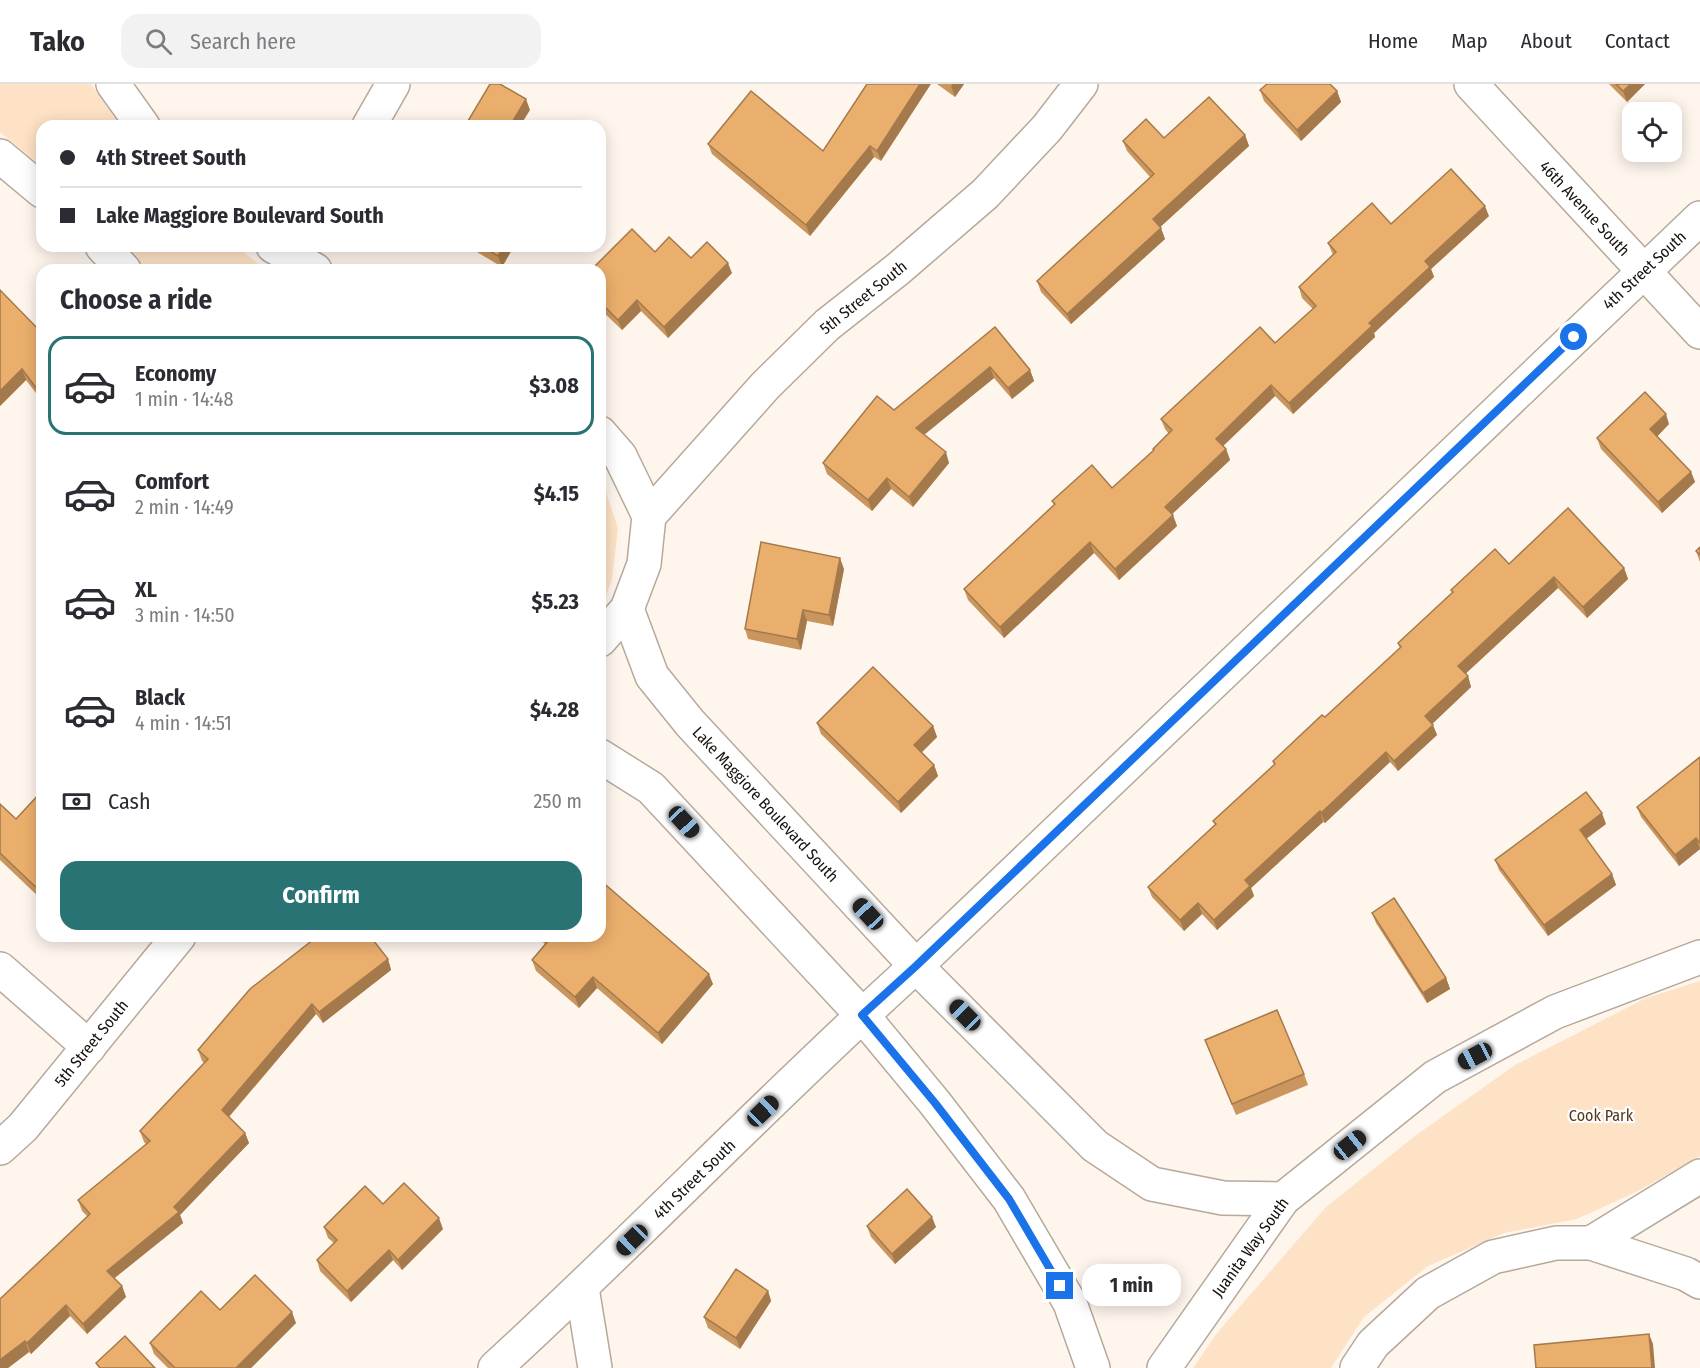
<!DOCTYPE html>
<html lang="en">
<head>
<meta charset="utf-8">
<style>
  :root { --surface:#fff; --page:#f2f2f3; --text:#2b2b33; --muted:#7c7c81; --line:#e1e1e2; --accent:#297374 }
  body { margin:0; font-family:"Fira Sans Condensed",sans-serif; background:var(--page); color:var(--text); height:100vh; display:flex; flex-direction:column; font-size:22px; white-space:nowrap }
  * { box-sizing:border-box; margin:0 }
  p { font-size:20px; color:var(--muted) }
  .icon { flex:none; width:33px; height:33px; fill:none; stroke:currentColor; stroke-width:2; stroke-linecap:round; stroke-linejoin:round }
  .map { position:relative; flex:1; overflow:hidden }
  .sheet { position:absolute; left:36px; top:180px; width:570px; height:678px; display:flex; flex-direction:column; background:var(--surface); border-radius:18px; box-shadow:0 3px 15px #0003 }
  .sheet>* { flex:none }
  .top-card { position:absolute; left:36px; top:36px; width:570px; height:132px; border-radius:18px; box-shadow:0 3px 15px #0003; display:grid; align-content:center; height:132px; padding:0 24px; background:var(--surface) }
  .controls { position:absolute; left:1622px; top:18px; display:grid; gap:12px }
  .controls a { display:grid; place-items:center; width:60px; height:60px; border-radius:12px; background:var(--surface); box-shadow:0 3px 15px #0003; font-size:30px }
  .end { position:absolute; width:27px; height:27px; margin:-14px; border:8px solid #1a73e8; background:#fff; box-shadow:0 0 0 3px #fff }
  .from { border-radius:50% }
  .bubble { position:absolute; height:42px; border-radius:18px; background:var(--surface); box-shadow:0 3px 15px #0003; font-size:20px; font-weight:700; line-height:42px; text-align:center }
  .car { position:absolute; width:18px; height:36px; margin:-18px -9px; border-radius:8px; box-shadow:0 0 4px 2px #0007; background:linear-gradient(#222 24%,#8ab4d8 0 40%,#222 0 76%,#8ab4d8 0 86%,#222 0) }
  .top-card b { display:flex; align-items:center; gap:21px; height:57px; font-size:22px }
  .top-card b+b { border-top:2px solid var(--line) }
  .top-card i { width:15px; height:15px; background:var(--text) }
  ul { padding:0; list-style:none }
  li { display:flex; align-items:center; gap:18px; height:99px; margin:0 12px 9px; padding:0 12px; border:3px solid transparent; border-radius:18px }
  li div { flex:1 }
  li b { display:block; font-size:22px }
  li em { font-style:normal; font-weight:700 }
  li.selected { border-color:var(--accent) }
  li>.icon { width:54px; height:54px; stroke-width:1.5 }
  h2 { padding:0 24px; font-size:27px; line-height:72px }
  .pay { display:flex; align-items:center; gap:15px; height:66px; padding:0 24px; font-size:22px }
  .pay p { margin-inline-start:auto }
  .primary-button { display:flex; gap:12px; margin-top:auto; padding:12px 24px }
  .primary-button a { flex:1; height:69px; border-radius:18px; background:var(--accent); color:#fff; font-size:24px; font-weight:700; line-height:69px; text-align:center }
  header { display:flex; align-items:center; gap:36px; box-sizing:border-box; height:84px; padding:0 30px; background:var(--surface); border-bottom:2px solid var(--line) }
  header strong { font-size:28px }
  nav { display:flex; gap:33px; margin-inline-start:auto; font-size:21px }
  .search { width:420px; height:54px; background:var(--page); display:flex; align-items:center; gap:15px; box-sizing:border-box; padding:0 21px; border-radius:18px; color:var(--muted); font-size:22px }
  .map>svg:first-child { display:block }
</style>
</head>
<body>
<header>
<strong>Tako</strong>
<div class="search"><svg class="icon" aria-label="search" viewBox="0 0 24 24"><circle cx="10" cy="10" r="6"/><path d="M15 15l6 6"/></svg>Search here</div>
<nav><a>Home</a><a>Map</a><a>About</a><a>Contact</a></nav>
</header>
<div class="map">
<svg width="1700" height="1284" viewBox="0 0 1700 1284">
  <rect width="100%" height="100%" fill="#fef5ed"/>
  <g fill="#fee2c5">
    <path d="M0,0h91l29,42h-78v41l-42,-35z"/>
    <path d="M122,162h114l30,24h-122z"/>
    <path d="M600,391l18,53 -6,51 -12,32z"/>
    <path d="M1700,897v175l-64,36 -59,27 -73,14 -76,33 -64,51 -33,51h-138l24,-35 109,-126 89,-71 100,-71 131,-67z"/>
  </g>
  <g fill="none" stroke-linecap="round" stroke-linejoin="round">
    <g stroke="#b6a99b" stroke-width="36">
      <g id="minor">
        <path d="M113,0l30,42"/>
        <path d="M1471,0l229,248"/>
        <path d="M369,42l24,-42"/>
        <path d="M0,72l42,35"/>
        <path d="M102,162l22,24"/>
        <path d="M273,162l42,24"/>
        <path d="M600,349l20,23 29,60 -5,48 -17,45 -27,31"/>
        <path d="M649,432l116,-130 62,-61 71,-56 87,-75 62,-66 34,-44"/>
        <path d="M627,525l25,67 38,47 226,243 179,180 57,38 71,14 60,1"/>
        <path d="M600,672l51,32 211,227 73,88 74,96 61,104 23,65"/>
        <path d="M0,885l89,78"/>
        <path d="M0,1064l23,-21 156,-191"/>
        <path d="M1591,1159l109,-67"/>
        <path d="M582,1204l13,80"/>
        <path d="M1164,1284l119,-169 152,-122 120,-65 145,-55"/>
        <path d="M1357,1284l16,-24 55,-51 65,-36 63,-14h35l95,31 14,8"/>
      </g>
    </g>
    <g stroke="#b6a99b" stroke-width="36">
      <path id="tertiary" d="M495,1284c143,-131 277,-272 421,-402l784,-748"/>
    </g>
    <use href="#minor" stroke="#fff" stroke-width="33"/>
    <use href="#tertiary" stroke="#fff" stroke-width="33"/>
  </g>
  <g fill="#ca965e">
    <path d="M867,0l14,77 -7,-4 -64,79 -98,-82 -4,-10 115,7z"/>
    <path d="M937,0h27l-9,13z"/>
    <path d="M1609,0h36l-18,18z"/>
    <path d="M1260,6l77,1 4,11 -40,39 -37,-40z"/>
    <path d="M1245,51l4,11 -89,81 5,12 -94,85 -30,-32 -4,-11 113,-104 -23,-26 -4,-10z"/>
    <path d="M1489,132l-58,53 3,8 -60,56 1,4 -82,77 -18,-18 -52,50 3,3 4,11 -58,54 5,12 -58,54 -25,-27 -90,85 -36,-38 -4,-11 90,-84 -2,-4 60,-13 42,-38 -1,-1 16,-15 -4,-5 -4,-10 114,-76 38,-34 -11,-11 -3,-11 34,-32 -5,-12 63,-19z"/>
    <path d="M467,162h47l-12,21z"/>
    <path d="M655,168l36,6 41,15 -64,65 -27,-27 -19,19 -22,-21v-39z"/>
    <path d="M0,206l42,43v68l-16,-21 -26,26z"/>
    <path d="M995,243l35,43 4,11 -22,18 -18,-21 -70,57 25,28 -36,44 -22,-18 -19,22 -45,-37 -4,-11 71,-53z"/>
    <path d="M1669,340l-12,12 34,36 4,10 -33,31 -61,-64 -4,-11z"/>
    <path d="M1700,463v15l-4,-11z"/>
    <path d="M1509,480l115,4 4,11 -41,39 -29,-30 -93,86 3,2 3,11 -39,37 5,11 -39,36 -8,-9 -65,61 -2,-1 -72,66 3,8 -37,34 -15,-16 -18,17 -32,-34 -4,-10 67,-62 -2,-4 61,-56 -1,-4 52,-44 75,-69 -2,-5 54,-50 -1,-3z"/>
    <path d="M844,485l-11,57 -26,-5 -6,29 -53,-11 -3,-10z"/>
    <path d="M817,639l116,3 4,11 -15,15 12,13 4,11 -37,37 -80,-79z"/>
    <path d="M1700,673v92l-21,17 -38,-49 -4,-10z"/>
    <path d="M42,707v109l-42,-40v-56l16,15z"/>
    <path d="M1606,740l-20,15 26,35 4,11 -68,51 -49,-66 -4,-10z"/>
    <path d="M1372,829l74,65 4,11 -23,14 -51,-80z"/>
    <path d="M536,852h64l113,48 -51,60 -65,-56 -18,20 -43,-37 -4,-11 13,-16z"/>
    <path d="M388,875l3,11 -68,53 -7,-9 -87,103 16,16 4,10 -69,72 3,8 -69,55 8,8 4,11 -39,37 -17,-18 -39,38 -2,-2 -21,16h-8l87,-152 -5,-5 -4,-11 68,-56 -2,-2 -4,-11 64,-68 -2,-2 -4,-11z"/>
    <path d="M1205,956l99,34 4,11 -72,30z"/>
    <path d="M383,1120l60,25 -41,41 -9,-10 -42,42 -31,-31 -3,-11 17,-17 -6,-5 -4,-11z"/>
    <path d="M867,1142l69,1 -41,37 -24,-27z"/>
    <path d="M768,1207l3,10 -31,48 -32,-21 -4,-11z"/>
    <path d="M220,1226l76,13 -45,45h-83l-14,-14 -4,-11z"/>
  </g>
  <g fill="#a47a4c">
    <path d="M920,0h11l-50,77 -4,-10z"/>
    <path d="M953,0h11l-9,13 -4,-11z"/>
    <path d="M1631,0h14l-18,18 -4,-11z"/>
    <path d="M1337,7l4,11 -40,39 -4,-11z"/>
    <path d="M526,15l4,11 -10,16h-10z"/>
    <path d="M1245,51l4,11 -92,84 -4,-11z"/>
    <path d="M870,62l4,11 -64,79 -4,-11z"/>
    <path d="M1485,122l4,10 -58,53 3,8 -60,56 1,4 -82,77 -4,-11 80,-80 56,-62z"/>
    <path d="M1161,144l4,11 -94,85 -4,-10z"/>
    <path d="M504,162h10l-12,21 -4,-11z"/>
    <path d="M728,179l4,10 -64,65 -4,-11z"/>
    <path d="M637,216l4,11 -19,19 -4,-10z"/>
    <path d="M990,283l4,11 -74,60 -4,-10z"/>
    <path d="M22,285l4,11 -26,26v-15z"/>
    <path d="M1030,286l4,11 -22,18 -4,-11z"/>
    <path d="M1271,301l4,11 -55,53 -4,-10z"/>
    <path d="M1666,330l3,10 -15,16 -4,-11z"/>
    <path d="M1226,365l4,11 -61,57 -4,-10z"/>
    <path d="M946,368l3,11 -36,44 -4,-10z"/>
    <path d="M1691,388l4,10 -33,31 -4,-11z"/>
    <path d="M887,394l4,11 -19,22 -4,-11z"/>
    <path d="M1173,431l4,11 -58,54 -4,-11z"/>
    <path d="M1090,458l4,11 -90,85 -4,-11z"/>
    <path d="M840,474l4,11 -11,57 -4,-11z"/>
    <path d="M1624,484l4,11 -41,39 -4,-11z"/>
    <path d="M1554,493l4,11 -96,89 -4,-11z"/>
    <path d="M803,526l4,11 -6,29 -4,-11z"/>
    <path d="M1468,592l3,11 -42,40 -4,-11z"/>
    <path d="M1433,641l4,10 -39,36 -4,-10z"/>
    <path d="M933,642l4,11 -19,19 -4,-11z"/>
    <path d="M1386,668l4,10 -65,61 -4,-10z"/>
    <path d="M934,681l4,11 -37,37 -3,-11z"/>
    <path d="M1320,727l3,11 -72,66 3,8 -37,34 -3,-10 31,-40z"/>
    <path d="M1602,729l4,11 -23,17 -3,-11z"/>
    <path d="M1696,754l4,11 -21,17 -4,-11z"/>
    <path d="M1612,790l4,11 -68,51 -4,-11z"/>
    <path d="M1198,819l4,11 -18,17 -4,-11z"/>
    <path d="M388,875l3,11 -68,53 -4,-11z"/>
    <path d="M709,890l4,10 -51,60 -4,-11z"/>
    <path d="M593,893l4,11 -18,20 -4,-11z"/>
    <path d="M1446,894l4,11 -23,14 -4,-10z"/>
    <path d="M312,920l4,10 -91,107 -3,-11z"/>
    <path d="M245,1049l4,10 -69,72 3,8 -72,58 -4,-10 67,-64z"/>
    <path d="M932,1133l4,10 -41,37 -3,-10z"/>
    <path d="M439,1134l4,11 -41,41 -4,-10z"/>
    <path d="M389,1166l4,10 -42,42 -4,-11z"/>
    <path d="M122,1202l4,11 -39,37 -4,-10z"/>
    <path d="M768,1207l3,10 -31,48 -4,-11z"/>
    <path d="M66,1221l4,11 -39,38 -4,-11z"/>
    <path d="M292,1228l4,11 -45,45h-15z"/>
    <path d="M1649,1250l4,10 2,24h-3z"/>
    <path d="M25,1257l4,11 -21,16h-8v-8z"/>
  </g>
  <g fill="#ebaf6d" stroke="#a47a4c" stroke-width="1.5">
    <path d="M490,0h10l26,15 -16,27h-45z"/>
    <path d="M867,0h53l-43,67 -7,-5 -64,79 -98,-81 43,-53 72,60z"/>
    <path d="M1267,0h63l7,7 -40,39 -37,-40z"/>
    <path d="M1616,0h15l-8,7z"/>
    <path d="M1209,13l36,38 -92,84 8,9 -94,86 -30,-33 117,-107 -31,-33 23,-22 18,19z"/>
    <path d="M1451,85l34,37 -60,55 5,6 -61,56 3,3 -83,77 -18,-18 -55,54 10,10 -61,58 8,8 -58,54 -25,-27 -90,85 -36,-38 91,-85 -3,-3 40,-36 20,23 42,-38 -1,-1 19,-19 -11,-11 99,-92 15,16 41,-37 -17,-19 37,-35 -8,-9 44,-40 19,21z"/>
    <path d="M632,145l23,23 14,-15 22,21 16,-16 21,21 -64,64 -27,-27 -19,20 -18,-18v-32h-9z"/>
    <path d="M481,162h23l-6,10z"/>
    <path d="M0,206l42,43v63l-20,-27 -22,22z"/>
    <path d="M995,243l35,43 -22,18 -18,-21 -74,61 30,24 -37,45 -22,-19 -19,22 -45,-37 54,-67 17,14z"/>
    <path d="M1645,308l21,22 -16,15 41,43 -33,30 -61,-64z"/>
    <path d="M1568,424l56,60 -41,39 -29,-30 -96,89 10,10 -43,40 8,9 -39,36 -8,-9 -65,61 -1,-2 -75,69 5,6 -36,34 -16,-17 -18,17 -32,-33 68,-63 -3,-3 62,-57 -2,-3 49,-46 3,2 76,-70 -3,-4 55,-51 -2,-2 44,-41 14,15z"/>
    <path d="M761,458l79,16 -11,57 -26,-5 -6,29 -52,-10z"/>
    <path d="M1700,463v8l-4,-4z"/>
    <path d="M873,583l60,59 -19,19 20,20 -36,37 -81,-79z"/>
    <path d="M1700,673v86l-4,-5 -21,17 -38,-48z"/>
    <path d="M42,707v102l-42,-40v-49l16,15z"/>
    <path d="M1586,708l16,21 -22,17 32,44 -68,51 -49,-65z"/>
    <path d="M600,796l109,94 -51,59 -65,-56 -18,20 -43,-37 17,-20 -5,-4h56z"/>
    <path d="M1394,814l52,80 -23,15 -51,-80z"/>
    <path d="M318,852h52l18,23 -69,53 -7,-8 -90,106 23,23 -71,74 5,5 -72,59 15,15 -39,38 -17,-19 -39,38 -2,-2 -25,19v-61l90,-85 -12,-14 72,-59 -10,-10 68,-72 -10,-9 52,-61z"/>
    <path d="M1277,926l27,64 -72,30 -27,-64z"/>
    <path d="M404,1099l35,35 -41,42 -9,-10 -42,41 -30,-31 20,-20 -13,-13 41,-41 18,18z"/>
    <path d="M907,1105l25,28 -40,37 -25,-28z"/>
    <path d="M736,1185l32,22 -32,47 -32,-21z"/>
    <path d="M255,1191l37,37 -56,56h-61l-25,-25 51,-52 19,19z"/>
    <path d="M1649,1250l3,34h-116l-2,-23z"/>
    <path d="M125,1252l30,32h-55l-4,-5z"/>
  </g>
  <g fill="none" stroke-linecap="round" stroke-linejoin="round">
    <path stroke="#1a73e8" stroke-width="8" d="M1060,1202l-51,-87 -74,-96 -73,-88 54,-49 658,-629"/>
  </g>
  <g text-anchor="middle" stroke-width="4.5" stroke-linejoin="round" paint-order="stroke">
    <g font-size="16" fill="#15110c" stroke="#fff">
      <text transform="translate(1585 124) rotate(47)" y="6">46th Avenue South</text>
      <text transform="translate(1644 186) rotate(-43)" y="6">4th Street South</text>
      <text transform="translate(863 213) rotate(-39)" y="6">5th Street South</text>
      <text transform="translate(766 720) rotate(47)" y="6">Lake Maggiore Boulevard South</text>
      <text transform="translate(91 959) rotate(-51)" y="6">5th Street South</text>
      <text transform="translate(694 1095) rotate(-44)" y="6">4th Street South</text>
      <text transform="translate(1250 1163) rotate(-54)" y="6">Juanita Way South</text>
    </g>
    <g font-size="16" fill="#52391c" stroke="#fff">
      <text x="1601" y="1037">Cook Park</text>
    </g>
  </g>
</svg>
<div class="controls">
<a><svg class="icon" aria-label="locate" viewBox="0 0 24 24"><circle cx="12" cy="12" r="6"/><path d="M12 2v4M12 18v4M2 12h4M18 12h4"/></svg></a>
</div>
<i class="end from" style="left:1574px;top:253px"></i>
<i class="end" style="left:1060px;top:1202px"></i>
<div class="bubble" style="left:1082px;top:1180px;width:99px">1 min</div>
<i class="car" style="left:684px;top:738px;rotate:137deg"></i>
<i class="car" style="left:868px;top:830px;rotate:317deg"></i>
<i class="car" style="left:965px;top:931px;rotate:315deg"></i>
<i class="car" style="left:1475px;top:972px;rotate:242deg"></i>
<i class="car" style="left:763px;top:1027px;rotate:46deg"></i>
<i class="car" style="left:1350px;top:1061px;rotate:51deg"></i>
<i class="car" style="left:632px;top:1156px;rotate:226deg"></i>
<div class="top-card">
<b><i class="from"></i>4th Street South</b>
<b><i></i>Lake Maggiore Boulevard South</b>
</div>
<section class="sheet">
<h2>Choose a ride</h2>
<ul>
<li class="selected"><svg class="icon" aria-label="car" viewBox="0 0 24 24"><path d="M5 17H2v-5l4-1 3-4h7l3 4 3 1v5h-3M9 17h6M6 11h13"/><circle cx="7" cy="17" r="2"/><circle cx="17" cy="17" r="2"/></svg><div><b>Economy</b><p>1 min · 14:48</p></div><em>$3.08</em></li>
<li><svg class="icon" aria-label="car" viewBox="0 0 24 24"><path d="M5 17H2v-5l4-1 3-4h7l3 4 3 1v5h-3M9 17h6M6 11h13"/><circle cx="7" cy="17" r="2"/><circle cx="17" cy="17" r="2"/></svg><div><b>Comfort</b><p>2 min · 14:49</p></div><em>$4.15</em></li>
<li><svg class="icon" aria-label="car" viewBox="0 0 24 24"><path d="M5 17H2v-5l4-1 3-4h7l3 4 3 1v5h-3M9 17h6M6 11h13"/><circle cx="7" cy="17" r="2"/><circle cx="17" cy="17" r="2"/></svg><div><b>XL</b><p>3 min · 14:50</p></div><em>$5.23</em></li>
<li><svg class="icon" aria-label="car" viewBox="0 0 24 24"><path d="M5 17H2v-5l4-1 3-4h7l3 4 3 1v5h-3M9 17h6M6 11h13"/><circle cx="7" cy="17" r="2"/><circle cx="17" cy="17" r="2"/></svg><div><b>Black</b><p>4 min · 14:51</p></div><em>$4.28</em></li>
</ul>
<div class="pay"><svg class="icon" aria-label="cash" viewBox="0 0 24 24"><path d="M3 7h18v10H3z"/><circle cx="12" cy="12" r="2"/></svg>Cash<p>250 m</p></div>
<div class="primary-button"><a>Confirm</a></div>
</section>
</div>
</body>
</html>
